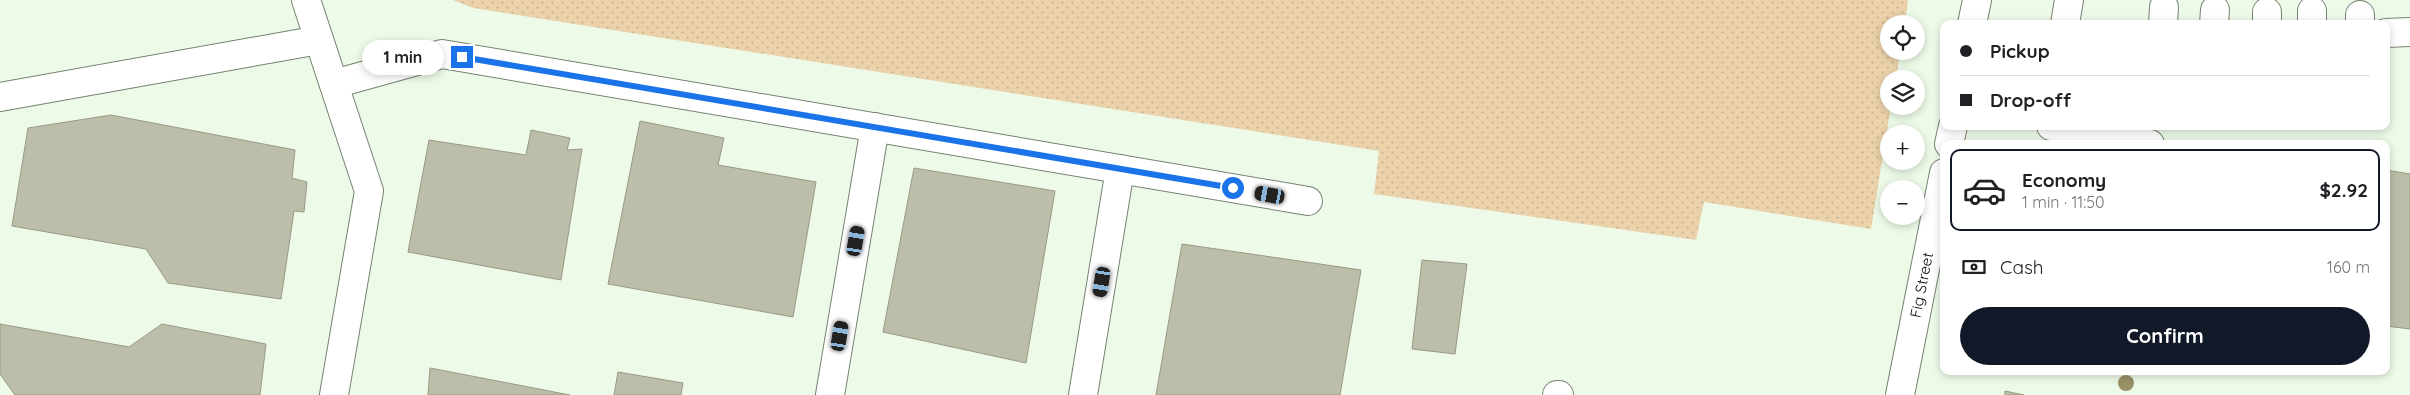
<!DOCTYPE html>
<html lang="en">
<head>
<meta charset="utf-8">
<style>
  :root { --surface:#fff; --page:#f2f2f2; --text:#202124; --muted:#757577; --line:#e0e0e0; --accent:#111827 }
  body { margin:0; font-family:Quicksand,sans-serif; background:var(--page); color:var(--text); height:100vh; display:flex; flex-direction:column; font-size:19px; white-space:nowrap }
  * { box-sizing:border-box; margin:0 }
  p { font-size:16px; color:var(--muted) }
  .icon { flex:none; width:28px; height:28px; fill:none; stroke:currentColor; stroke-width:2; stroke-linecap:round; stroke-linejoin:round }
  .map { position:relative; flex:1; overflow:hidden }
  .sheet { position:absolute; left:1940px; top:140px; width:450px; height:235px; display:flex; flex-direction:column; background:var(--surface); border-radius:10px; box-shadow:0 2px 8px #0003 }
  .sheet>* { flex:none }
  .hud { position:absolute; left:1940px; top:20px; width:450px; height:110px; border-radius:10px; box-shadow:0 2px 8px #0003; display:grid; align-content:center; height:110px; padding:0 20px; background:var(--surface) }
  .fabs { position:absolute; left:1880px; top:15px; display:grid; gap:10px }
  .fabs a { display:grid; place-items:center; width:45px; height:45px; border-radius:50%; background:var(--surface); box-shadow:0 2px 8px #0003; font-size:25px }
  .end { position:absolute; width:22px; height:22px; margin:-11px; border:6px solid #1a73e8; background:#fff; box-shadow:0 0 0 2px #fff }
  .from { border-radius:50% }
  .bubble { position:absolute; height:35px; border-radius:18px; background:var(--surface); box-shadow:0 2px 8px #0003; font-size:16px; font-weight:700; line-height:35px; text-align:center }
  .car { position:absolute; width:15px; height:30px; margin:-15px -8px; border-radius:6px; box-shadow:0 0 4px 1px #0007; background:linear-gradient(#222 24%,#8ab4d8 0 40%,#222 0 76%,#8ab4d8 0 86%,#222 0) }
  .hud b { display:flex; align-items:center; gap:18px; height:48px; font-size:19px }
  .hud b+b { border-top:1px solid var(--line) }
  .hud i { width:12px; height:12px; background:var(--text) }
  ul { padding:9px 0 0; list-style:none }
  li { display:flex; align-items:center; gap:15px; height:82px; margin:0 10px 8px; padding:0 10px; border:2px solid var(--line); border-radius:10px }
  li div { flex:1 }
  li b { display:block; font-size:19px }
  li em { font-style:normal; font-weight:700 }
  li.current { border-color:var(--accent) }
  li>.icon { width:45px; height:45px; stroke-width:1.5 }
  .pay { display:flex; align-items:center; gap:12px; height:55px; padding:0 20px; font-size:19px }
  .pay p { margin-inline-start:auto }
  .button { display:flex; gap:10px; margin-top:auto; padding:10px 20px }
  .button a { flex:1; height:58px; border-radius:30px; background:var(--accent); color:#fff; font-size:20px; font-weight:700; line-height:58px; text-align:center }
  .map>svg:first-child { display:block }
</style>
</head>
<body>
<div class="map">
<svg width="2410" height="395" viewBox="0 0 2410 395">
  <defs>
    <pattern id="grass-dots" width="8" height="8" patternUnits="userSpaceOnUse" patternTransform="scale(1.25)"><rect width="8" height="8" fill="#ebd2ab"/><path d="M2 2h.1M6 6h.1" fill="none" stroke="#c8b392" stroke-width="1.8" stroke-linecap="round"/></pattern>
  </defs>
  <rect width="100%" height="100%" fill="#ecfae7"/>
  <path fill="url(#grass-dots)" d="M453,0h1455l-3,24h-16v27h11l-4,28h-7v27h2l-20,123 -167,-27 -8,38 -322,-46 5,-43 -906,-143z"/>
  <g fill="#bdbea9" stroke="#999985">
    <path d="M111,115l184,35 -3,28 15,4 -3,30 -10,-1 -13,88 -113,-16 -22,-34 -134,-23 16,-98z"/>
    <path d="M640,121l84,17 -6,27 98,17 -23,135 -185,-33z"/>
    <path d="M531,130l39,8 -3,12 15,-1 -21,131 -153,-28 21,-112 97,15z"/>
    <path d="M914,168l141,23 -29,172 -143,-31z"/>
    <path d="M2386,170l24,4v155l-24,-3z"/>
    <path d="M1182,244l179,26 -21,125h-184z"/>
    <path d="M1422,260l45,4 -12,90 -43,-5z"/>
    <path d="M0,324l129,23 33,-23 104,20 -6,51h-245l-15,-21z"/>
    <path d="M430,368l140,27h-142z"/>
    <path d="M618,372l65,11 -2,12h-67z"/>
    <path d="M2005,391l19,4h-19z"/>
  </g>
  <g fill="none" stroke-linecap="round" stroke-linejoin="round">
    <g stroke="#768271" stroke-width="30">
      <g id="minor">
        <path d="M306,0l63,191 -35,204"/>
        <path d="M2312,11v13"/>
        <path d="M2267,12v12"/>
        <path d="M2360,15v9"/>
        <path d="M1972,24l5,-24"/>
        <path d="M2065,24l4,-24"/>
        <path d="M2163,24l1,-17"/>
        <path d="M2214,24l1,-14"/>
        <path d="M2386,33l24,-1"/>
        <path d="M334,84l108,-30 866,147"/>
        <path d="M0,97l319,-57"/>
        <path d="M2051,126l99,18"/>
        <path d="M1949,144l4,-18"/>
        <path d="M830,395l45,-268"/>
        <path d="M1083,395l37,-226"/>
        <path d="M1557,395h2"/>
        <path id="s1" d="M1900,395l44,-222"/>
      </g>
    </g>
    <use href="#minor" stroke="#fff" stroke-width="28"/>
  </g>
  <circle fill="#999068" cx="2126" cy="383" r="8"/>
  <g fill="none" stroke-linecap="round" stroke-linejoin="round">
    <path stroke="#1a73e8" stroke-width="6" d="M462,57l771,131"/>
  </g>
  <g text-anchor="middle" stroke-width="4" stroke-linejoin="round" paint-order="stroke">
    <g font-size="15" fill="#0a0e08" stroke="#fff">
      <text dy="5" stroke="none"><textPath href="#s1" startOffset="112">Fig Street</textPath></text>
    </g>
  </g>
</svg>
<div class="fabs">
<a><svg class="icon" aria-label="locate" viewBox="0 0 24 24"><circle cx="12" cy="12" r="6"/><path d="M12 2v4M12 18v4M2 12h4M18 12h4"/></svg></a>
<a><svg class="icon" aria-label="layers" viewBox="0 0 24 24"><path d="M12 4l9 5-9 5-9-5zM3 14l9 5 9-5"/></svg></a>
<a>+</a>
<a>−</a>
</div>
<i class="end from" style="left:1233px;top:188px"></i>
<i class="end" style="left:462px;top:57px"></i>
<div class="bubble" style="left:362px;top:40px;width:82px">1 min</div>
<i class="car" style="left:1270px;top:195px;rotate:280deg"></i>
<i class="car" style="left:856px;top:241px;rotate:10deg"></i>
<i class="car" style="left:1102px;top:282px;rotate:189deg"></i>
<i class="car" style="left:840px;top:336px;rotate:9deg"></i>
<div class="hud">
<b><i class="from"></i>Pickup</b>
<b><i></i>Drop-off</b>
</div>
<section class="sheet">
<ul>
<li class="current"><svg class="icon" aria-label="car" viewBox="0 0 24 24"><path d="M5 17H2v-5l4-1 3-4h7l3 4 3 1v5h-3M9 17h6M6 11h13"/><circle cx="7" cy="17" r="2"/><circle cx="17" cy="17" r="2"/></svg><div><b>Economy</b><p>1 min · 11:50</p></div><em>$2.92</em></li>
</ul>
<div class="pay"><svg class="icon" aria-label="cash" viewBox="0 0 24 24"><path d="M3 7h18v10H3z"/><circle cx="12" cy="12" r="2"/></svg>Cash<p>160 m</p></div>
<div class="button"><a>Confirm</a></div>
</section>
</div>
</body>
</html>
